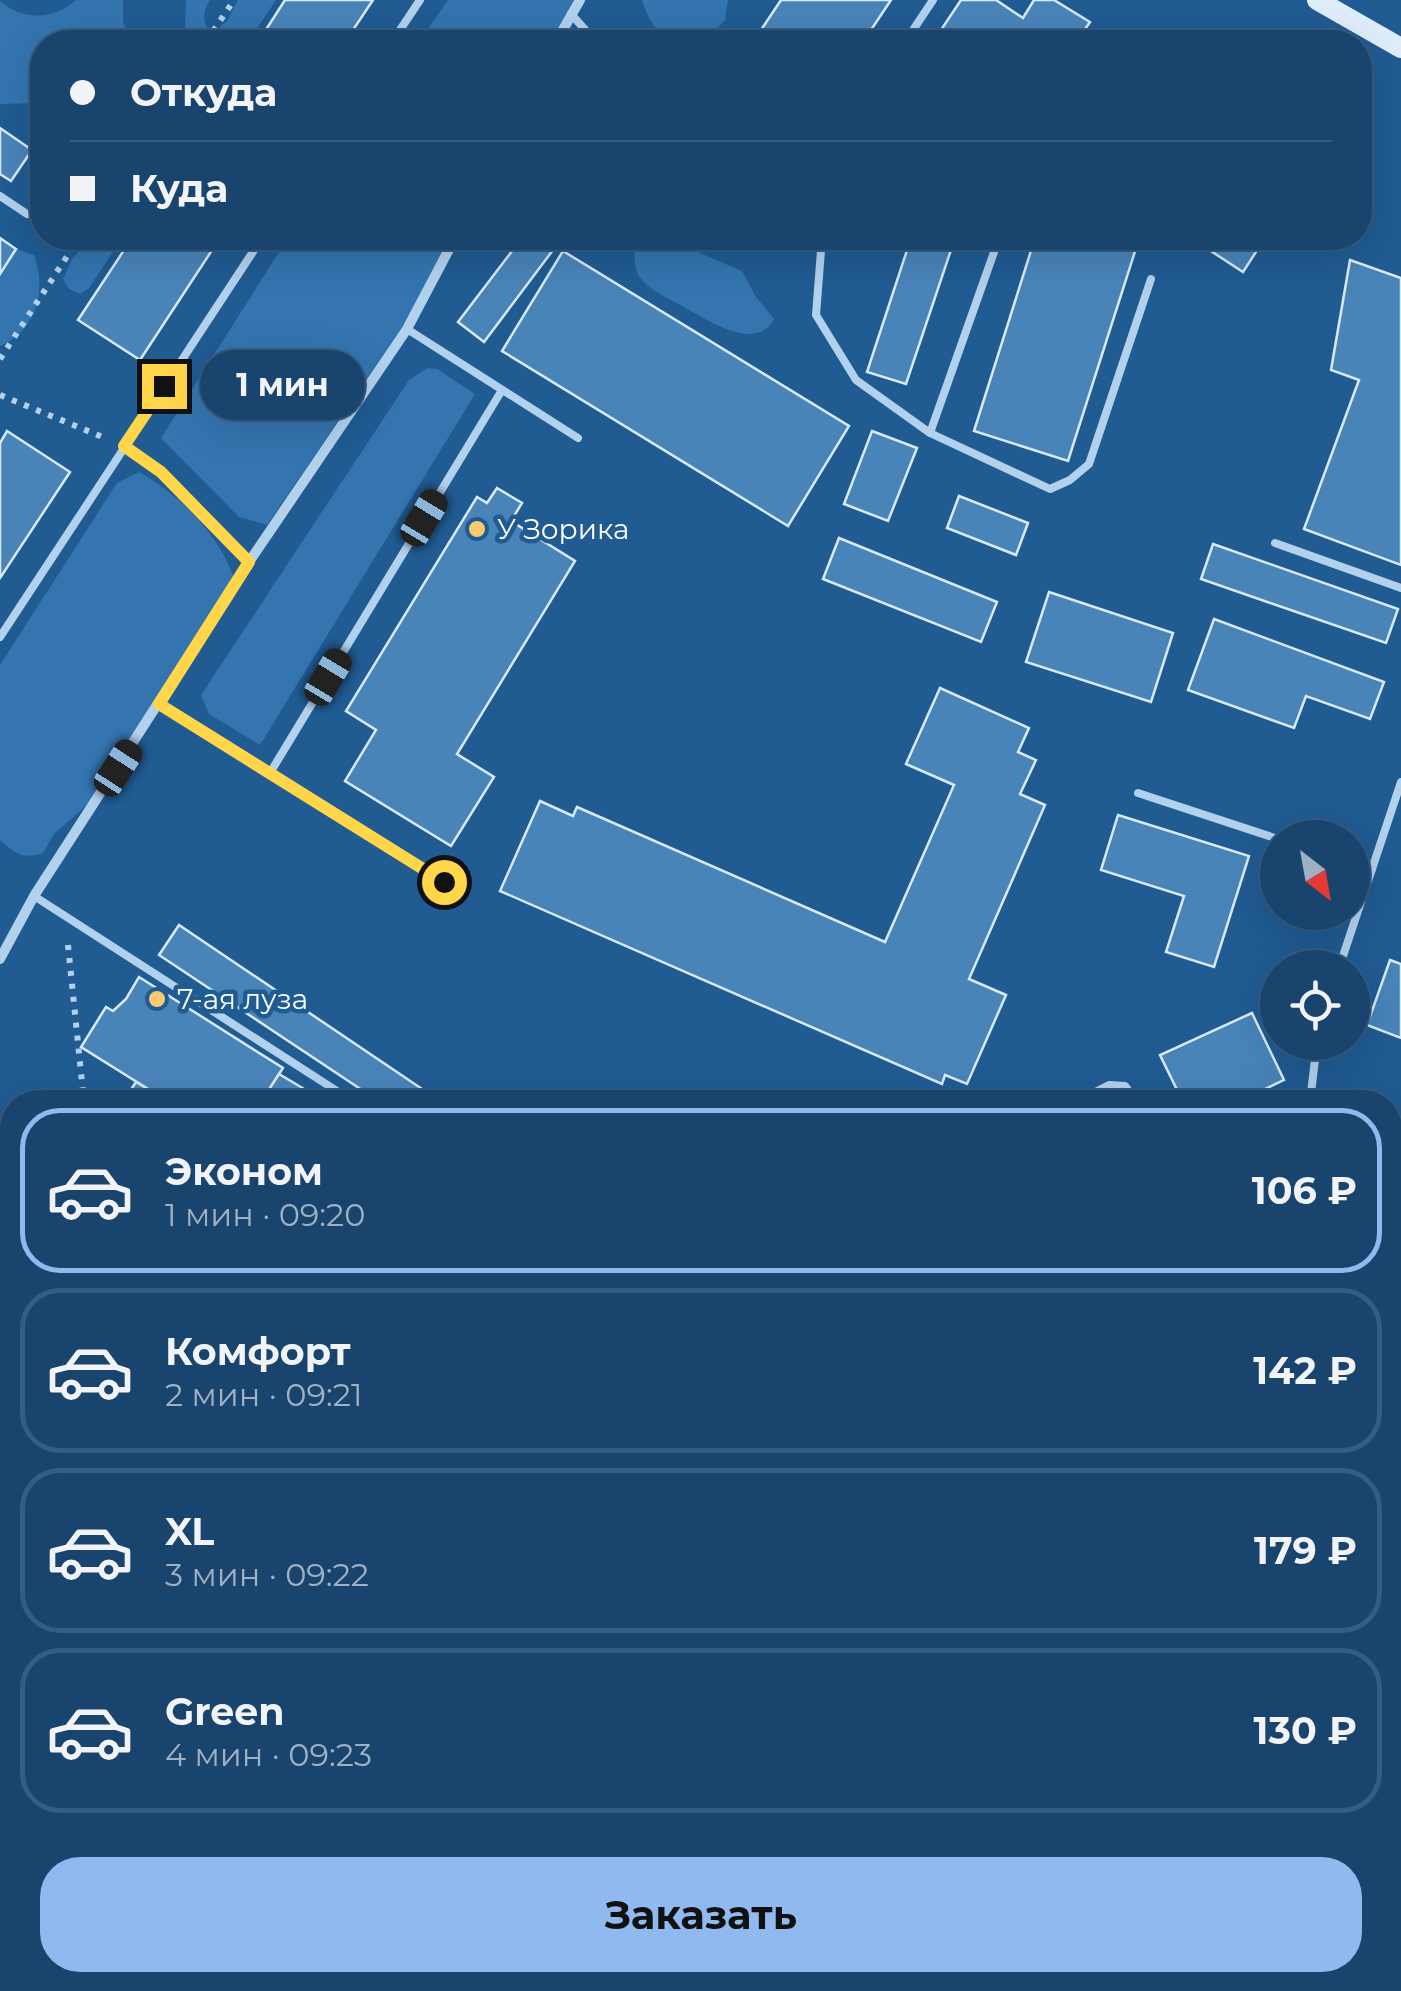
<!DOCTYPE html>
<html lang="ru">
<head>
<meta charset="utf-8">
<style>
  :root { --surface:#18446e; --page:#254e76; --text:#f1f3f6; --muted:#9fb0c2; --line:#365c81; --accent:#90b9f0 }
  body { margin:0; font-family:Montserrat,sans-serif; background:var(--page); color:var(--text); height:100vh; display:flex; flex-direction:column; font-size:38px; white-space:nowrap }
  * { box-sizing:border-box; margin:0 }
  p { font-size:32px; color:var(--muted) }
  .icon { flex:none; width:55px; height:55px; fill:none; stroke:currentColor; stroke-width:2; stroke-linecap:round; stroke-linejoin:round }
  .map { position:relative; flex:1; overflow:hidden }
  .sheet { position:absolute; left:0px; top:1090px; width:1402px; height:902px; display:flex; flex-direction:column; background:var(--surface); border-radius:40px 40px 0 0; box-shadow:0 10px 40px #0002,0 0 0 2px var(--line) }
  .sheet>* { flex:none }
  .guide { position:absolute; left:30px; top:30px; width:1342px; height:220px; border-radius:40px; box-shadow:0 10px 40px #0002,0 0 0 2px var(--line); display:grid; align-content:center; height:220px; padding:0 40px; background:var(--surface) }
  .needle { width:65px; rotate:149deg }
  .controls { position:absolute; left:1260px; top:820px; display:grid; gap:20px }
  .controls a { display:grid; place-items:center; width:110px; height:110px; border-radius:50%; background:var(--surface); box-shadow:0 10px 40px #0002,0 0 0 2px var(--line); font-size:50px }
  .end { position:absolute; width:45px; height:45px; margin:-22px; border:12px solid #ffd54a; background:#111; box-shadow:0 0 0 5px #111 }
  .from { border-radius:50% }
  .bubble { position:absolute; height:70px; border-radius:35px; background:var(--surface); box-shadow:0 10px 40px #0002,0 0 0 2px var(--line); font-size:32px; font-weight:700; line-height:70px; text-align:center }
  .car { position:absolute; width:30px; height:60px; margin:-30px -15px; border-radius:12px; box-shadow:0 0 8px 2px #0007; background:linear-gradient(#222 24%,#8ab4d8 0 40%,#222 0 76%,#8ab4d8 0 86%,#222 0) }
  .guide b { display:flex; align-items:center; gap:35px; height:95px; font-size:38px }
  .guide b+b { border-top:2px solid var(--line) }
  .guide i { width:25px; height:25px; background:var(--text) }
  ul { padding:18px 0 0; list-style:none }
  li { display:flex; align-items:center; gap:30px; height:165px; margin:0 20px 15px; padding:0 20px; border:5px solid var(--line); border-radius:40px }
  li div { flex:1 }
  li b { display:block; font-size:38px }
  li em { font-style:normal; font-weight:700 }
  li.active { border-color:var(--accent) }
  li>.icon { width:90px; height:90px; stroke-width:1.5 }
  .button { display:flex; gap:20px; margin-top:auto; padding:20px 40px }
  .button a { flex:1; height:115px; border-radius:40px; background:var(--accent); color:#111; font-size:40px; font-weight:700; line-height:115px; text-align:center }
  .map>svg:first-child { display:block }
</style>
</head>
<body>
<div class="map">
<svg width="1401" height="1991" viewBox="0 0 1401 1991">
  <rect width="100%" height="100%" fill="#205b92"/>
  <g fill="#3475b0">
    <path d="M76,0h47v23l11,19h-92v61l-42,1v-103c23,20 54,19 76,-1z"/>
    <path d="M186,0h24c-8,13 -8,23 2,34l15,-13 11,-21h38l-28,42h-70l7,-12z"/>
    <path d="M448,0h132l-24,42h-137z"/>
    <path d="M642,0h86l-3,20 -21,22c-35,1 -51,-6 -62,-42z"/>
    <path d="M91,238h31l-33,50 -9,6 -11,-5 -6,-10 9,-20z"/>
    <path d="M288,238h163l-43,80 -141,207 -28,-8 -78,-79z"/>
    <path d="M636,238h40l10,9 56,24 14,26 18,22c-19,34 -66,1 -90,-12 -15,-9 -35,-16 -45,-31 -6,-10 -5,-28 -3,-38z"/>
    <path d="M16,249l18,6c13,35 3,75 -34,91v-72z"/>
    <path d="M428,368l9,1 38,25 -215,351 -51,-31 -8,-19 208,-315z"/>
    <path d="M139,472c40,23 80,62 95,106l-146,226 -34,30 -11,19c-20,7 -28,0 -43,-13v-175l117,-182z"/>
    <path d="M0,1449l12,31v172l-12,-30z"/>
    <path d="M1390,1544l11,21v71l-11,8z"/>
    <path d="M12,1792v63l-12,5v-62z"/>
    <path d="M116,1980h200l-28,11h-168z"/>
    <path d="M506,1980h195l17,11h-208z"/>
  </g>
  <g fill="#4984b9" stroke="#d8eafa" stroke-width="2.5">
    <path d="M285,0h88l-28,42h-87z"/>
    <path d="M781,0h110l-28,42h-110z"/>
    <path d="M961,0h35l27,18 11,-18h20l36,22 -14,20h-14l-17,-10 -7,10h-105z"/>
    <path d="M0,128l32,22 -21,31 -11,-7z"/>
    <path d="M0,238l16,11 -16,25z"/>
    <path d="M132,238h88l-80,122 -62,-40z"/>
    <path d="M522,238h40l-78,104 -26,-20z"/>
    <path d="M911,238h44l-49,146 -39,-12z"/>
    <path d="M1035,238h89l14,4 -70,219 -94,-30z"/>
    <path d="M1191,238h74l-22,34z"/>
    <path d="M563,251l286,175 -61,100 -286,-175z"/>
    <path d="M1350,260l51,18v287l-97,-36 55,-149 -28,-10z"/>
    <path d="M7,431l63,41 -70,106v-135z"/>
    <path d="M872,431l45,17 -29,73 -44,-17z"/>
    <path d="M497,488l25,15 -11,18 64,40 -118,193 37,23 -43,69 -106,-65 31,-51 -30,-19 131,-214 10,6z"/>
    <path d="M959,496l69,27 -12,32 -69,-27z"/>
    <path d="M839,538l158,64 -16,40 -158,-63z"/>
    <path d="M1213,544l185,65 -12,34 -185,-64z"/>
    <path d="M1049,592l124,41 -22,69 -125,-40z"/>
    <path d="M1214,619l170,63 -14,37 -64,-23 -12,32 -106,-38z"/>
    <path d="M940,688l89,40 -11,24 18,8 -16,34 25,11 -76,174 37,16 -39,89 -22,-9 -3,9 -442,-193 40,-90 33,15 4,-9 308,135 69,-157 -48,-21z"/>
    <path d="M1118,815l131,41 -35,111 -48,-15 18,-56 -83,-26z"/>
    <path d="M179,925l252,170 -5,7h-46l-221,-147z"/>
    <path d="M1390,960l11,4v74l-34,-13z"/>
    <path d="M139,977l144,91 -22,34h-92l-88,-55 25,-40 7,4 13,-12z"/>
    <path d="M1252,1013l32,67 -25,12 5,10h-81l-23,-47z"/>
    <path d="M279,1074l47,28h-65z"/>
    <path d="M136,1082l33,20h-46z"/>
    <path d="M1401,1757v48l-11,3v-47z"/>
    <path d="M1390,1911l11,33v47h-33l-4,-11h26z"/>
    <path d="M316,1980h190l4,11h-222z"/>
    <path d="M785,1980h117l-31,11h-82z"/>
    <path d="M1170,1980h41l3,11h-84z"/>
    <path d="M1313,1980h38l4,11h-38z"/>
  </g>
  <g fill="none" stroke-linecap="round" stroke-linejoin="round">
    <g stroke="#b2d1ed" stroke-width="6" stroke-dasharray="5 8" stroke-linecap="butt">
      <path d="M206,42l28,-42"/>
      <path d="M62,238l12,8"/>
      <path d="M0,359l79,-121"/>
      <path d="M0,395l105,43"/>
      <path d="M68,945l16,157"/>
      <path d="M1390,1148l11,-5"/>
      <path d="M231,1980l5,11"/>
      <path d="M750,1980l5,11"/>
    </g>
    <g stroke="#b2d1ed" stroke-width="8">
      <path d="M571,14l25,28"/>
      <path d="M392,42l28,-42"/>
      <path d="M905,42l28,-42"/>
      <path d="M0,196l27,18"/>
      <path d="M822,238l-6,77 40,65 74,53 120,56 20,-9 19,-16 62,-185"/>
      <path d="M407,329l171,109"/>
      <path d="M930,433l69,-195"/>
      <path d="M124,445l37,27 88,90"/>
      <path d="M1275,543l126,45"/>
      <path d="M0,637l262,-399"/>
      <path d="M159,704l285,178"/>
      <path d="M270,773l232,-383"/>
      <path d="M1138,793l140,46"/>
      <path d="M1352,863l20,6"/>
      <path d="M34,896l320,206"/>
      <path d="M1339,968l62,-186"/>
      <path d="M747,1098l1,4"/>
      <path d="M1076,1102l33,-17 16,1 12,16"/>
      <path d="M1310,1102l7,-60"/>
      <path d="M0,1651l12,32"/>
      <path d="M1390,1675l11,-16"/>
      <path d="M0,1721l12,-5"/>
      <path d="M1390,1829l11,-3"/>
      <path d="M1390,1845l11,33"/>
      <path d="M1074,1980l3,11"/>
      <path d="M1280,1980l3,11"/>
      <path d="M609,1991l27,-11"/>
    </g>
    <g stroke="#b2d1ed" stroke-width="10">
      <path d="M556,42l24,-42"/>
      <path d="M0,959l34,-63 215,-334 158,-233 48,-91"/>
      <path d="M0,1326l12,31"/>
    </g>
    <path stroke="#dfedfa" stroke-width="20" d="M1317,0l84,48"/>
    <g stroke="#f9fcff" stroke-width="25">
      <path d="M1390,1204l11,-4"/>
      <path d="M1390,1305l11,-5"/>
      <path d="M0,1774l12,-5"/>
      <path d="M0,1875l12,-5"/>
    </g>
  </g>
  <g fill="none" stroke-linecap="round" stroke-linejoin="round">
    <path stroke="#ffd54a" stroke-width="12" d="M164,386l-40,60 37,26 88,90 -90,142 285,178"/>
  </g>
  <g fill="#fac973" stroke="#205b92" stroke-width="4">
    <circle cx="477" cy="529" r="10"/>
    <circle cx="157" cy="999" r="10"/>
  </g>
  <g text-anchor="middle" stroke-width="9" stroke-linejoin="round" paint-order="stroke">
    <g font-size="28" fill="#fff" stroke="#205b92" text-anchor="start">
      <text x="497" y="539">У Зорика</text>
      <text x="177" y="1009">7-ая луза</text>
    </g>
  </g>
</svg>
<div class="controls">
<a><svg class="needle" viewBox="-14 -14 28 28"><path d="M0-13l5 13h-10z" fill="#e53935"/><path d="M0 13l5-13h-10z" fill="#9fb0c2"/></svg></a>
<a><svg class="icon" aria-label="locate" viewBox="0 0 24 24"><circle cx="12" cy="12" r="6"/><path d="M12 2v4M12 18v4M2 12h4M18 12h4"/></svg></a>
</div>
<i class="end from" style="left:444px;top:882px"></i>
<i class="end" style="left:164px;top:386px"></i>
<div class="bubble" style="left:200px;top:350px;width:165px">1 мин</div>
<i class="car" style="left:424px;top:518px;rotate:31deg"></i>
<i class="car" style="left:328px;top:677px;rotate:31deg"></i>
<i class="car" style="left:118px;top:768px;rotate:33deg"></i>
<div class="guide">
<b><i class="from"></i>Откуда</b>
<b><i></i>Куда</b>
</div>
<section class="sheet">
<ul>
<li class="active"><svg class="icon" aria-label="car" viewBox="0 0 24 24"><path d="M5 17H2v-5l4-1 3-4h7l3 4 3 1v5h-3M9 17h6M6 11h13"/><circle cx="7" cy="17" r="2"/><circle cx="17" cy="17" r="2"/></svg><div><b>Эконом</b><p>1 мин · 09:20</p></div><em>106 ₽</em></li>
<li><svg class="icon" aria-label="car" viewBox="0 0 24 24"><path d="M5 17H2v-5l4-1 3-4h7l3 4 3 1v5h-3M9 17h6M6 11h13"/><circle cx="7" cy="17" r="2"/><circle cx="17" cy="17" r="2"/></svg><div><b>Комфорт</b><p>2 мин · 09:21</p></div><em>142 ₽</em></li>
<li><svg class="icon" aria-label="car" viewBox="0 0 24 24"><path d="M5 17H2v-5l4-1 3-4h7l3 4 3 1v5h-3M9 17h6M6 11h13"/><circle cx="7" cy="17" r="2"/><circle cx="17" cy="17" r="2"/></svg><div><b>XL</b><p>3 мин · 09:22</p></div><em>179 ₽</em></li>
<li><svg class="icon" aria-label="car" viewBox="0 0 24 24"><path d="M5 17H2v-5l4-1 3-4h7l3 4 3 1v5h-3M9 17h6M6 11h13"/><circle cx="7" cy="17" r="2"/><circle cx="17" cy="17" r="2"/></svg><div><b>Green</b><p>4 мин · 09:23</p></div><em>130 ₽</em></li>
</ul>
<div class="button"><a>Заказать</a></div>
</section>
</div>
</body>
</html>
